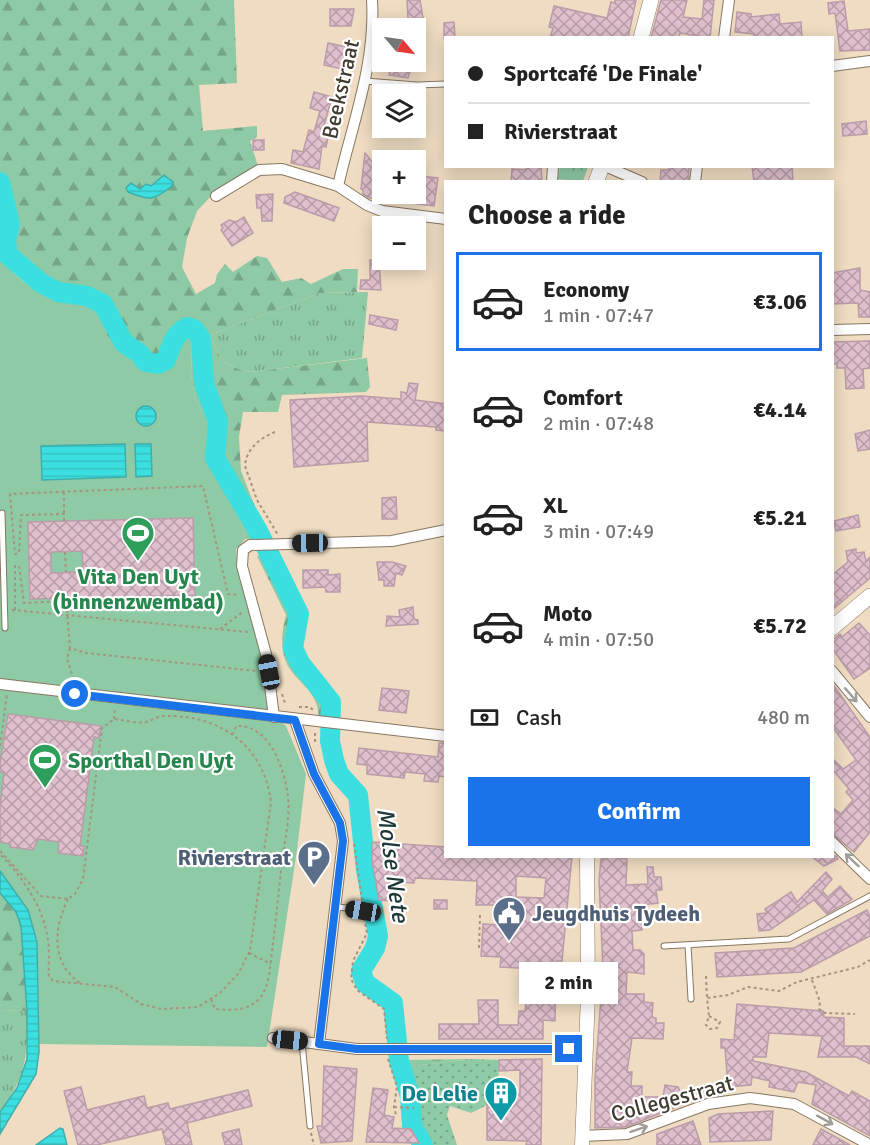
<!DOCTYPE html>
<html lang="en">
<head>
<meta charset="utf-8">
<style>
  :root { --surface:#fff; --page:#f2f2f2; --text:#222; --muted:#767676; --line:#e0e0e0; --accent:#1a73e8 }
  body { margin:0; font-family:Signika,sans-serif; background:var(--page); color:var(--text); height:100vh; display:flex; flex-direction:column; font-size:22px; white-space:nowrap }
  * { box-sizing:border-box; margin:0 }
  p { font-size:20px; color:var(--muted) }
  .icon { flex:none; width:33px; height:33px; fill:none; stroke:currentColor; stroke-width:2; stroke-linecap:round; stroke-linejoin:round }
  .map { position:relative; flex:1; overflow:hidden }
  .details { position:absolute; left:444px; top:180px; width:390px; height:678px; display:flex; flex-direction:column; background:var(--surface); border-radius:0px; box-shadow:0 3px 15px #0003 }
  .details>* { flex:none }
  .guide { position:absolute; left:444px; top:36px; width:390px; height:132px; border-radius:0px; box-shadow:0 3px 15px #0003; display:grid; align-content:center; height:132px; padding:0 24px; background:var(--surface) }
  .needle { width:39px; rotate:119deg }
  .controls { position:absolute; left:372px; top:18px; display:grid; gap:12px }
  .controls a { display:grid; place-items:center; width:54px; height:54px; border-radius:0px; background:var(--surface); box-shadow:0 3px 15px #0003; font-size:30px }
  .end { position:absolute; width:27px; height:27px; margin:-14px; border:8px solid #1a73e8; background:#fff; box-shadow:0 0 0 3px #fff }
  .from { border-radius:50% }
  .bubble { position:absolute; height:42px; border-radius:0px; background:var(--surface); box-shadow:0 3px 15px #0003; font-size:20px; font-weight:700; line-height:42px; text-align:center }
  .car { position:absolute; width:18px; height:36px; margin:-18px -9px; border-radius:8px; box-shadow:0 0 4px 2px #0007; background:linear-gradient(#222 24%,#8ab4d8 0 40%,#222 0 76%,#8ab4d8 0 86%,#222 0) }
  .guide b { display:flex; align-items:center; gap:21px; height:57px; font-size:22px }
  .guide b+b { border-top:2px solid var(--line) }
  .guide i { width:15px; height:15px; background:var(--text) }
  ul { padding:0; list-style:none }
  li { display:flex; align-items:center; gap:18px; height:99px; margin:0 12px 9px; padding:0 12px; border:3px solid transparent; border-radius:0px }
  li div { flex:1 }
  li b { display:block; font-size:22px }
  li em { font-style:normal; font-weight:700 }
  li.active { border-color:var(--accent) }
  li>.icon { width:54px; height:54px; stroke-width:1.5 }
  h2 { padding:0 24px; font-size:27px; line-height:72px }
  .pay { display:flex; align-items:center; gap:15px; height:66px; padding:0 24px; font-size:22px }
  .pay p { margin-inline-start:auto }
  .cta { display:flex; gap:12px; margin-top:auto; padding:12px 24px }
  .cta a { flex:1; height:69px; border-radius:0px; background:var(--accent); color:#fff; font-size:24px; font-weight:700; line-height:69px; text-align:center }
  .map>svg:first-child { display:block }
</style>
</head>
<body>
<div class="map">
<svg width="870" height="1145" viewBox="0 0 870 1145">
  <defs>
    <pattern id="grass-tufts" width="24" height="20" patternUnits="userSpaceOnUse" patternTransform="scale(1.5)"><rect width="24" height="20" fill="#8ecaa5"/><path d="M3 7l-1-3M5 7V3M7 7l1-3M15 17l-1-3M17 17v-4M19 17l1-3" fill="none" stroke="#76a587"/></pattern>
    <pattern id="forest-firs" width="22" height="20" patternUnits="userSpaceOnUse" patternTransform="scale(1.5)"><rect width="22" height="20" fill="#8ecaa5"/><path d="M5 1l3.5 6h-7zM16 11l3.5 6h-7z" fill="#76a587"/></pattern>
    <pattern id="park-crowns" width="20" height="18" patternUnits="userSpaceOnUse" patternTransform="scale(1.5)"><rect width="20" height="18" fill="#8ecaa5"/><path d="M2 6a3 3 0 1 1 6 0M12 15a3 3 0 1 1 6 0" fill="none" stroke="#76a587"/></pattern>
    <pattern id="garden-dots" width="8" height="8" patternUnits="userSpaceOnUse" patternTransform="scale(1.5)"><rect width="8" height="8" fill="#8ecaa5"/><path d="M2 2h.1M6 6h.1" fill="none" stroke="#76a587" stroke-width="1.8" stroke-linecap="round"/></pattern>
    <pattern id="water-rules" width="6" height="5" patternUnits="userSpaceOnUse" patternTransform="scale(1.5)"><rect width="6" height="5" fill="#3cdfe0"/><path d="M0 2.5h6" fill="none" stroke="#36c0c0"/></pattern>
    <pattern id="building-cross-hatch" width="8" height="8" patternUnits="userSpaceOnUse" patternTransform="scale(1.5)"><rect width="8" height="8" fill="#dfbfcc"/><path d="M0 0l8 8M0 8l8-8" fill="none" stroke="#b69ca6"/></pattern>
  </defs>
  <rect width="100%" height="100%" fill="#efdcc2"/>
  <g fill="url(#grass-tufts)">
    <path d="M368,292l-6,66 -112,14c-26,-6 -31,-13 -40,-37l110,-42z"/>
    <path d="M0,1010l27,1c0,46 1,62 -27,101z"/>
  </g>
  <g fill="url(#forest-firs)">
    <path d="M0,0h234l3,83 -38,2 4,46 54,-5v11l-7,4 8,25 -45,28 -16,17 -10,27 -5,29 14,27 19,-11 2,-9 8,-10 8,8 24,-16 10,2 15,24 19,-4 10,6 32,-15h15l-1,23 -37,1 -110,42c9,24 14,31 40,37l117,-14 3,29 -4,5 -84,3 -4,17h-35l-4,25 2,34 18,46 -2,22h-12l-4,-18 -32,-63 2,-33 -15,-24 -5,-26 1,-34 -16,4c-4,18 -18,40 -38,20 -3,-4 -5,-8 -9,-11 -8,-6 -15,-11 -22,-18l-2,-14 -26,-21 -31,-5 -29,-19 -17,-16 -2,-14z"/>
    <path d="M269,553l30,61 -6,34 7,15 31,39v17l-12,-1c-1,-43 -51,-35 -33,-103l-29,-59z"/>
    <path d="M0,893l16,19 5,14 6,85 -27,-1z"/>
    <path d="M474,1059l-69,8 -2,-7z"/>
  </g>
  <path fill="url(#park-crowns)" d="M560,167h28l-5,14 -26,-2z"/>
  <path fill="url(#garden-dots)" d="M474,1059l25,1 -1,33h-11v12l-16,8 -21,-7 -3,9 10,30h-30c-16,-23 -14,-52 -22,-78z"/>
  <path fill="#8ecaa5" d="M0,247c4,23 27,40 48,48 14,6 31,6 46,11l11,16 2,14 24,19 8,12 15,5 10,-2 8,-10 10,-26 7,-1 3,8 -1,34 5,26 15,24 -2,33 32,63 4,18 -9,10 2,21 28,103 3,37 17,16 20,48 -9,76 -30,197 -228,-3 -2,-102 -9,-32 -28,-39z"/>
  <g fill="url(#water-rules)" stroke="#3eaeab" stroke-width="1.5">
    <path d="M164,175l9,7 -1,4c-19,15 -22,15 -44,6l-2,-4 5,-5 9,6 6,-5 5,2z"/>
    <circle cx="146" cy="416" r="10"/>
    <path d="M125,444l1,33 -84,3 -1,-34z"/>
    <path d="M135,444h16l1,32 -16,1z"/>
    <path d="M0,871l28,39 9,32 2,110 -3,22 -36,60v-22l17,-24 10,-29v-48l-6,-85 -5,-14 -16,-19z"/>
    <path d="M60,1128l3,1 4,16h-31z"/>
  </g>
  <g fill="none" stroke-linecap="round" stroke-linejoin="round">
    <path stroke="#3cdfe0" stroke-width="20" d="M0,182l10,42 -4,16 2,15 33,28 17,9 29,4 16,8 21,39 15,10 7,9 12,2 8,-4c5,-14 8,-27 22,-33l7,3 6,9 3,44 14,39 -3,36 42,71 42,85 -6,34 7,15 31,39 -1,39 4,19 5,14 19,21 8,75 12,66 -3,12 -14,23 4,12 28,20 6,58 11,35 2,30 11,19"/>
  </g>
  <g fill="url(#building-cross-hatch)" stroke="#bb9ca9" stroke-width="1.5" fill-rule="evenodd">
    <path d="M407,0h13l3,18 -15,1z"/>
    <path d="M615,0h21l-8,38h-78l3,-10 -4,-1 5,-21 53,12 4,-16 4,1z"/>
    <path d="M661,0h26l-4,17 19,2 2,-19h10l-4,38 -30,-5 -1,5h-28z"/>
    <path d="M844,1l4,30 22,-2v21l-30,1 -5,-38 -6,1 -1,-11z"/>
    <path d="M330,9h24l-3,17h-21z"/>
    <path d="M737,12l14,2v3l28,-3 1,10 21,-2 1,16h-48v-4l-19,-2z"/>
    <path d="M454,22l1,16h-11v-15z"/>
    <path d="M328,43l19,4 -3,14 3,3 -5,5 -18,-4z"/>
    <path d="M392,62h21l-5,16 -19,-3z"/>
    <path d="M314,92l18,5 -9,32 7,1 -2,7 -2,10 -4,-1 -3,23 -28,-6 2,-13 10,2 6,-22 5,2 6,-21 -10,-3z"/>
    <path d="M866,121l1,13 -24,2 -1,-12z"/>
    <rect x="253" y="140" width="11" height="10"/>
    <path d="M365,153l9,11 -1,8 9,1v21h34v-14h3l1,-4 18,2 -4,28 -64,-8 -7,-4v-5h-2z"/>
    <path d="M526,166h15l1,16h-31l1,-13 14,1z"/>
    <path d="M669,166h20l-1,16h-28l1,-12h8z"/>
    <path d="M752,166h40l1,15 -39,1z"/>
    <path d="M295,192l44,16 -5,13 -50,-18 1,-6z"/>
    <path d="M273,194l-1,27h-10l-1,-13h-4l-1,-13z"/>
    <path d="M244,217l9,16 -21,13 -11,-16 2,-2 -2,-3 8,-5 7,2z"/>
    <path d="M370,260h9l2,30 -21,-1 1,-9h9z"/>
    <path d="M860,268v22l10,2v25h-11l-1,-14 -26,1v-31z"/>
    <path d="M370,315l28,5 -2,10 -27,-6z"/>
    <path d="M870,341v27l-7,1 1,19 -18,1 -1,-21h-8v-4h-5v-22z"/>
    <path d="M409,383l9,1 -3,16 31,4v27l-10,-1v-3l-69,-5 1,39 -74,6 -4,-67 71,-4 40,3v-7l6,1z"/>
    <path d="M870,430v19l-12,2 -3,-17z"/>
    <path d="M396,497l1,22h-15v-21z"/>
    <path d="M858,515l2,12 -24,4 -2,-10z"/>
    <path d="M193,518l2,77 -165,4 -2,-77zM82,551l1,21 -32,1v-21z"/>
    <path d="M856,549v4l8,-1 2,9 4,-4v21l-38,32v-35l16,-13 -2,-11z"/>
    <path d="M377,562h15l14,4 -4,9 -6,-2 -2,13h-10v-6h-5z"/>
    <path d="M303,570h25v5l12,-1v18h-14l-1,-5 -22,1z"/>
    <path d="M413,607l1,12 4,1v4l-32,2 1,-10 13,1 -1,-7z"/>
    <path d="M859,623l11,12v33l-16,11 -22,-31v-8l8,-6 2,3z"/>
    <path d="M832,683l38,54v95l-16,20 -22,-18v-27l9,7 12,-14 -7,-8 3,-3 -17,-20v-11l11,11 13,-9 -24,-34z"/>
    <path d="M382,688l27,3 -3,22 -27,-3z"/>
    <path d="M8,714l93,12 -2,12 -5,-1 -14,109h4l-1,10 -25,-3 1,-11 -21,-3 -5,11 -23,-3 1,-3 -11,-2v-36l4,-34h-4v-9z"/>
    <path d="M439,743h7v34l-7,-1 -1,6 -14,-1 1,-7 -20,-2 -1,6 -37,-4v-9l-10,-1 2,-16 79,9z"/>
    <path d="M372,842l74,5v9h126l-10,105h-5v9l-57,-3 1,-10 -20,-1 2,-32 22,1 1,-20h-30l1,-24 -62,-3 -1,5 -19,-1 -2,19 -14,-1 -7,-39zM516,876l30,2 -2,20 -28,-1z"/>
    <path d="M811,856h25l2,3 -14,7z"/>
    <path d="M610,857l17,2 -1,26 22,-1 -1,-17h6l1,10h7l1,13h-6l2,13 -18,2 2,25 -10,1 1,19h7l4,4v20l-17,-2 -1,22h18v8l9,1 -1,14 4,1v5h8l-1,16 -31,-1 -5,34h5l-1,14h11v11h21l2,-12 13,2 3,6 34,-9 2,10 -14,2 -77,31 -31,1v-50l8,-108 -4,-90 2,-21z"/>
    <path d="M826,872l6,7 -10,12 6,6 12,-11 12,13 -2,2 -23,13 -13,-14 -44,30 -11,1 -2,-17 10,-1 -2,-4 26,-17 6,10z"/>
    <rect x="434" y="900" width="13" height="9"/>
    <path d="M867,910l3,7v19l-69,36 -84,5 -2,-24 79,-5z"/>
    <path d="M528,984h28l-1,37 -12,-1v19h-104v-15h40l-1,-24h20v25h20l1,-14h6z"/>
    <path d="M737,1004l86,7 1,6 20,1v28h26v18l-14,-7h-38l4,-21 -53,-3 -3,24h-13v4l53,11 43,24 3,-5 18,10v35l-58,-32 4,-19 -18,-3 -4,10 -25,-5 1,-6 -18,-4 -1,8 -23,2 -3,-39h-4v-9l13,1z"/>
    <path d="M542,1059l-1,86h-15l1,-4 -40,-1v-47l33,1v-24l-21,1v-11z"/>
    <path d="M324,1066l33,3 -5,72 -31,2 -4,-17h5z"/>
    <path d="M81,1087l6,23 57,-14 3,12 21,-5 2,6 78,-19 4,16 -65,17 5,22h-26l-4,-16 -65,16h-19l-14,-54z"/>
    <path d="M373,1088l15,2 -4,25 10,2 -2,11 19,1 8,14 -53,-1z"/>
    <path d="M773,1111l-2,29 -61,2 -1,-24 9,-4z"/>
    <path d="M693,1121l8,24h-44v-11z"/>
    <path d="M239,1129l3,16h-17l-3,-12z"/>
    <path d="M821,1129l29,16h-37z"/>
  </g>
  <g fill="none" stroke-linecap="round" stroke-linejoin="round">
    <g stroke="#887760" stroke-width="7">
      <g id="lane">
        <path d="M365,81l52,4 29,-1"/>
        <path d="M2,513l3,115"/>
        <path d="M336,907l43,4"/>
        <path d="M688,945l3,54"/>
        <path d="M664,946l125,-7 81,-43"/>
        <path d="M302,1042l8,84"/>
      </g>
    </g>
    <g stroke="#887760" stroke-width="12">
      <g id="street">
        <path d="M724,38l5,-38"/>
        <path d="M832,66l38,-5"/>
        <path d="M605,166l37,16"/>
        <path d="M552,182l1,-16"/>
        <path d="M695,182l2,-16"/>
        <path d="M338,186c14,-62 38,-122 34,-186"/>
        <path d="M216,196l43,-26 23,-1 56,17 29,19 15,6 64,8"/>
        <path d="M832,330l38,-1"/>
        <path d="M832,671l38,46"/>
        <path d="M0,684l446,52"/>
        <path d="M274,717l-8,-63 -24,-88 1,-16 7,-5 142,-4 54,-11"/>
        <path d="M295,720l19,54 26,49 3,18 -24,203"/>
        <path d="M832,842l38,37"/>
        <path d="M273,1038l84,11h227"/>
        <path d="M582,1136l45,-2 81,-30 42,-6 44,6 76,41"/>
      </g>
    </g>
    <g stroke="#887760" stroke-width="15">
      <path id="secondary" d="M582,1145l6,-149 -1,-140"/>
    </g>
    <g stroke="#887760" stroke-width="16">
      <g id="primary">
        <path d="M641,38l10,-38"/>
        <path d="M596,182l6,-16"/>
        <path d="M832,628l38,-32"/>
      </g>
    </g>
    <g stroke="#a39582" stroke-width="2" stroke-dasharray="3 3" stroke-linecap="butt">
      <path d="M275,432c-15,6 -29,17 -30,34l12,34 21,35"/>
      <path d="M64,492v21"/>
      <path d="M64,521v-7l-43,1 -2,38 -4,1 -5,-60 193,-8 25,108 10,1"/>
      <path d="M65,552l1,20"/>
      <path d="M66,598l4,50 16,5 171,18"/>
      <path d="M12,610l236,22"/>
      <path d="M15,610v-44h4l5,37 42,-2"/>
      <path d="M220,629l24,-18"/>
      <path d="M70,648l-3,11 8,24"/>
      <path d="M282,694l3,9"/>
      <path d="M299,707h11l3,3"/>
      <path d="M114,719l1,-12"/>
      <path d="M315,742v-12"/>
      <path d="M0,746l7,-52"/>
      <path d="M354,844l8,56"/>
      <path d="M0,851l41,45 27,3 7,-5 8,-15 19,-151 12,-9c10,1 22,5 32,3 6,-1 11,-6 17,-6 56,-2 101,29 108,86l-21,149 -12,23 -18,19 -22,14 -37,2 -20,-5 -26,-17 -62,-6 -4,-4c-1,-12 1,-25 -1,-37 -5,-34 -25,-62 -48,-86"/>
      <path d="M68,899c-15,31 -17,64 13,85"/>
      <path d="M480,915l-1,33h3"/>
      <path d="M364,918l3,15 -14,28 -2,18 6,11 27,19 3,30"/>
      <path d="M249,953l22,11"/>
      <path d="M706,976l1,22"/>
      <path d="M812,980l8,22 -1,7 6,4 30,1"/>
      <path d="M211,999l4,10c30,3 48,-2 54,-33 5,-38 9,-77 13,-115 3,-21 8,-43 6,-64 -3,-27 -18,-73 -52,-71l-3,8"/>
      <path d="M709,1016l11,6 -3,6 -7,1 -4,-4 3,-9 -2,-18 21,-3 20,-8 31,4 18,-9 61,-15 12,-7"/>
      <path d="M388,1059l9,28 -3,20 2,8"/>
      <path d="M394,1107l20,1"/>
      <path d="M311,1133l3,12"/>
    </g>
    <use href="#lane" stroke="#fff" stroke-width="5"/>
    <use href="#street" stroke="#fff" stroke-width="10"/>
    <use href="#secondary" stroke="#fff" stroke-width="14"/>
    <use href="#primary" stroke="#fff" stroke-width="15"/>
  </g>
  <defs><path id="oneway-shaft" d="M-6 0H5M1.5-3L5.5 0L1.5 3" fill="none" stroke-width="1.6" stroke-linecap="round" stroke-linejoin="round" transform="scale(1.5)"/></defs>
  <g stroke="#a09c97">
    <use href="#oneway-shaft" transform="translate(851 695) rotate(49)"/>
    <use href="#oneway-shaft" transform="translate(852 860) rotate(-137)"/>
    <use href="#oneway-shaft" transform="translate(825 1120) rotate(29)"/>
    <use href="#oneway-shaft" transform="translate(639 1129) rotate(-19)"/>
  </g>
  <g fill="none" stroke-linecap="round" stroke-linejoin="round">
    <path stroke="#1a73e8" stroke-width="8" d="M75,694l220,26 19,54 26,49 3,18 -24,203 38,5h212"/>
  </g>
  <defs>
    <g id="stadium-pin" transform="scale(1.725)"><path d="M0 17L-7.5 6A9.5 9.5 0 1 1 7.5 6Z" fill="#2e9e5b" stroke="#fff"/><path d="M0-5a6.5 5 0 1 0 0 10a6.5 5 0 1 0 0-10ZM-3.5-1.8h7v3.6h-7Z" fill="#fff"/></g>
    <g id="parking-pin" transform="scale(1.725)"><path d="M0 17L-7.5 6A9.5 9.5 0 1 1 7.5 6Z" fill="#5c6f8a" stroke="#fff"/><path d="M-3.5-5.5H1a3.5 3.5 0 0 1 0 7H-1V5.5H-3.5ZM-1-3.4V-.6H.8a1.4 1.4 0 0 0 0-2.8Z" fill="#fff"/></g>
    <g id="civic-pin" transform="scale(1.725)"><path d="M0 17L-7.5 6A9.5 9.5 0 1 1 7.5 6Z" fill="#5c6f8a" stroke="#fff"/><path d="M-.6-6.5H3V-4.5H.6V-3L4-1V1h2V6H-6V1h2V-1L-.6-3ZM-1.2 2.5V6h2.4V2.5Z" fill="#fff"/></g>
    <g id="building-pin" transform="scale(1.725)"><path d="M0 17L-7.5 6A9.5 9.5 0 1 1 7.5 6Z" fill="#0f9aa8" stroke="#fff"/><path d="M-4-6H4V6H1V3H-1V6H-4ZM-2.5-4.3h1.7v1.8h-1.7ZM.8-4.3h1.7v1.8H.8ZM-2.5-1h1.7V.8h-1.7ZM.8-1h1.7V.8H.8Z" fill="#fff"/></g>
  </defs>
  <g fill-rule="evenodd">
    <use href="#stadium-pin" x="138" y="533"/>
    <use href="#stadium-pin" x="45" y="760"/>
    <use href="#parking-pin" x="314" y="857"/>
    <use href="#civic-pin" x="509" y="913"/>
    <use href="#building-pin" x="501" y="1093"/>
  </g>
  <g text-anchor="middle" stroke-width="4.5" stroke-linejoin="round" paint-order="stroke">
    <g font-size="22" fill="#413a2f" stroke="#fff">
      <text transform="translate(340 89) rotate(-77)" y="8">Beekstraat</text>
      <text transform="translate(672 1098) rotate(-15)" y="8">Collegestraat</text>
    </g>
    <g font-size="22" font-weight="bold" fill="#27864d" stroke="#fff">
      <text x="138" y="584">Vita Den Uyt<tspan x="138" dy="25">(binnenzwembad)</tspan></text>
      <text x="68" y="768" text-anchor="start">Sporthal Den Uyt</text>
    </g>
    <g font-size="22" font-weight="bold" fill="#4e5e75" stroke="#fff" text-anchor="end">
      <text x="291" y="865">Rivierstraat</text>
      <text x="532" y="921" text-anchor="start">Jeugdhuis Tydeeh</text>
    </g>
    <g font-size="22" font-weight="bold" fill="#0d838f" stroke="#fff" text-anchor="end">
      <text x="478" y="1101">De Lelie</text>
    </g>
    <g font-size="24" font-style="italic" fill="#1e3838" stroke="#fff">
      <text transform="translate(393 865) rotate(82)" y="8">Molse Nete</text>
    </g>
  </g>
</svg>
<div class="controls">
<a><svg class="needle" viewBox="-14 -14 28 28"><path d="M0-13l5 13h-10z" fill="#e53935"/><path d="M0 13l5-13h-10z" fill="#767676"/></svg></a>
<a><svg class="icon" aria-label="layers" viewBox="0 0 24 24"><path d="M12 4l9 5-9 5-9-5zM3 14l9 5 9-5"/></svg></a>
<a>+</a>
<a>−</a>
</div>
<i class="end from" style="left:75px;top:694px"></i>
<i class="end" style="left:569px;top:1049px"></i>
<div class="bubble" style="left:519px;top:962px;width:99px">2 min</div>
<i class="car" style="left:310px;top:543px;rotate:269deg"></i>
<i class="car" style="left:269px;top:672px;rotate:349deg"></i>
<i class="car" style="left:363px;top:911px;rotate:279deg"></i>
<i class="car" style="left:290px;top:1040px;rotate:96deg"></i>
<div class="guide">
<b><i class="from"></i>Sportcafé 'De Finale'</b>
<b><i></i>Rivierstraat</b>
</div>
<section class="details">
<h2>Choose a ride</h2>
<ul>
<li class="active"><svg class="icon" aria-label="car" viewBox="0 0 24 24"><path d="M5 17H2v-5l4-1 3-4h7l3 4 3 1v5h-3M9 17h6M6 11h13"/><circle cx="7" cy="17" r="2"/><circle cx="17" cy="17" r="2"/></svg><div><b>Economy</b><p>1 min · 07:47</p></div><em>€3.06</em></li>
<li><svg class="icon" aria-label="car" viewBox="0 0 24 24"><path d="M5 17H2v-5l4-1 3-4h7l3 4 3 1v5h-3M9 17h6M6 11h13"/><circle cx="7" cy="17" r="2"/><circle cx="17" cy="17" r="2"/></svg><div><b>Comfort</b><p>2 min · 07:48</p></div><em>€4.14</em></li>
<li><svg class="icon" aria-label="car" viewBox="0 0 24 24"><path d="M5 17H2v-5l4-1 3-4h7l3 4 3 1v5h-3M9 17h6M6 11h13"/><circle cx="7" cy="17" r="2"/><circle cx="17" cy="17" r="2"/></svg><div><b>XL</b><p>3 min · 07:49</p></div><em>€5.21</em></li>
<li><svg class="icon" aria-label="car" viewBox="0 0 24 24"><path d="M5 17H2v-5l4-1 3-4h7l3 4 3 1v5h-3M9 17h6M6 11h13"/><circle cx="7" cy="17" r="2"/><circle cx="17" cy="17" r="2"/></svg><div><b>Moto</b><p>4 min · 07:50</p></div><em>€5.72</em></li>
</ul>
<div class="pay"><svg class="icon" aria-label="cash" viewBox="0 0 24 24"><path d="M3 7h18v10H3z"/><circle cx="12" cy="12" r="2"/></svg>Cash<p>480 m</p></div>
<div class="cta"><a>Confirm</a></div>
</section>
</div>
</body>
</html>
